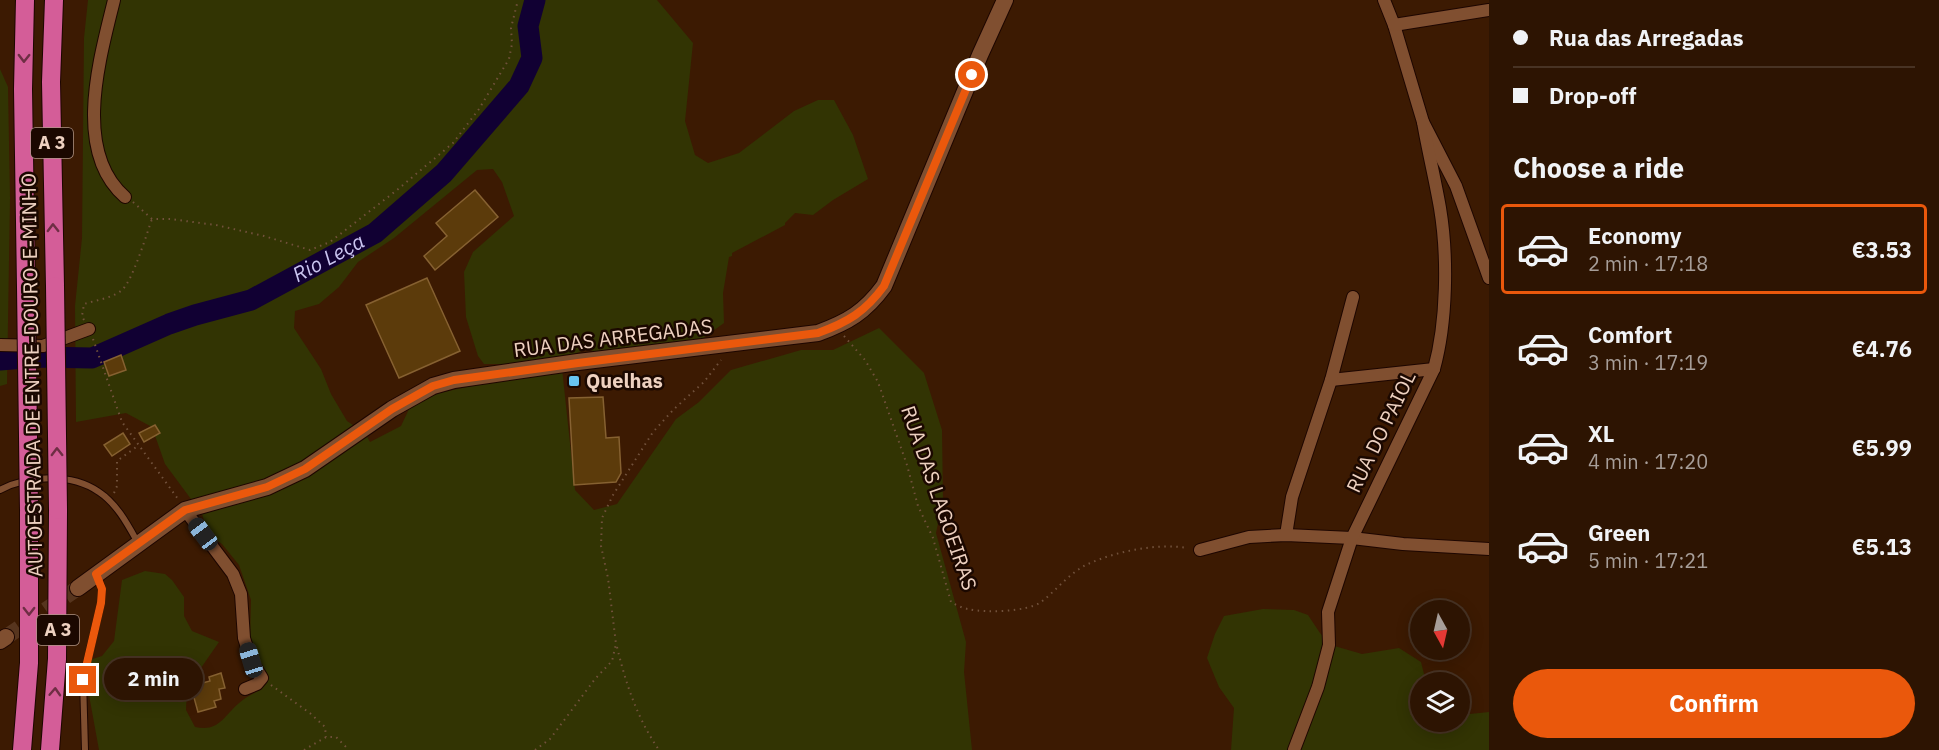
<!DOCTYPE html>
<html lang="en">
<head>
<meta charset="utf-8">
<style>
  :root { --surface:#2d1402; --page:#351d0c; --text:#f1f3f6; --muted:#a79e99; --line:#483324; --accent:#ea580c }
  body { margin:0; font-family:"IBM Plex Sans",sans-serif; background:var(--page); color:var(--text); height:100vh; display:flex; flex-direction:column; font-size:22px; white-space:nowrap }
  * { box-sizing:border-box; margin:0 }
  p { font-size:20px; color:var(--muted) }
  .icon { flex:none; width:33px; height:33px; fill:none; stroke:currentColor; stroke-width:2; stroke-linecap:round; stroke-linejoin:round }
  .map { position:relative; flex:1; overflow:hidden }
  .sheet { display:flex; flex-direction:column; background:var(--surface); width:450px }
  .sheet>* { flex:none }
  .top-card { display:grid; align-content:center; height:132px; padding:0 24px; background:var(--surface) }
  .needle { width:39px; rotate:172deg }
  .fabs { position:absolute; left:1410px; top:600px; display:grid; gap:12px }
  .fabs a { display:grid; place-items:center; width:60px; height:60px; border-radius:50%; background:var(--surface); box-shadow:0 3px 15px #0003,0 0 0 2px var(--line); font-size:30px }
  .end { position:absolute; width:27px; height:27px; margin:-14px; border:8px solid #ea580c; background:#fff; box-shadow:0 0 0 3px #fff }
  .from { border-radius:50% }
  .bubble { position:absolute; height:42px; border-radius:21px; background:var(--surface); box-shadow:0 3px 15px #0003,0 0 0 2px var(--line); font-size:20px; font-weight:800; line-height:42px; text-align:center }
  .car { position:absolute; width:18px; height:36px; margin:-18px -9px; border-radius:8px; box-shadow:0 0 4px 2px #0007; background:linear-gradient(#222 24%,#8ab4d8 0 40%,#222 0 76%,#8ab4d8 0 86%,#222 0) }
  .top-card b { display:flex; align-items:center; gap:21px; height:57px; font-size:22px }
  .top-card b+b { border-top:2px solid var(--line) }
  .top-card i { width:15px; height:15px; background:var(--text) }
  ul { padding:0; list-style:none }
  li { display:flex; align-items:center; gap:18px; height:90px; margin:0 12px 9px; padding:0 12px; border:3px solid transparent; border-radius:6px }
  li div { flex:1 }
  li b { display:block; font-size:22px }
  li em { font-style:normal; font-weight:800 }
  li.selected { border-color:var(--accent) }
  li>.icon { width:54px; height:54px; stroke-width:1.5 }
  h2 { padding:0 24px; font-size:27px; line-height:72px }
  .action { display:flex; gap:12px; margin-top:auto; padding:12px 24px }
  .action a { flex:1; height:69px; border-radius:36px; background:var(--accent); color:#fff; font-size:24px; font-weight:800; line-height:69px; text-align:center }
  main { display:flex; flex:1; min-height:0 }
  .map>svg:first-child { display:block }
</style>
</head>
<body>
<main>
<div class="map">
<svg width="1489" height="750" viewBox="0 0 1489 750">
  <rect width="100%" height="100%" fill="#3c1a02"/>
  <g fill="#323403" fill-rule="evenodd">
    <path d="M88,0h569l36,43 -8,78 10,34 13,8 31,-10 55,-42 24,-11h16l19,35 15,44 -35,21 -20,15 -18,-2 -10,10v2l-53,28v3l-3,1 -6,36 1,30 -22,16 -96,16 -19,-6 -26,10 14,131 19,20 23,-6 59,-85 23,-17 32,-32 70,-20h32l46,-22 45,45 18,57 1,70 -7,33 30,109 -2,30 8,78h-873l-16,-88 19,-6 12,-15 8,-61 23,-9 20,3 7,6 12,17v19l8,15 27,11 -32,46 -1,22 9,17c24,5 28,-10 43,-23 6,-6 16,-11 24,-15v-19l-12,-30 1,-40 -12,-35 -17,-21 -14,-10 -6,-20 -37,-50 -13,-37 -26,-14 -50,9 -1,-116 7,-68 2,-200zM493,169l9,13 12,34 -41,36 -9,20 2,45 12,39 6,8h18l-8,14 -18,7 -37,8 -14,7 -16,9 -8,17 -31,16 -5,-9 -18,-12 -16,-27 -10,-25 -27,-41 1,-17 24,-7 20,-17 19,-25 36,-24 83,-68z"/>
    <path d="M0,69l8,18 2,111 -3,186 -7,2z"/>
    <path d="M1263,609l31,1 14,5 12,18 11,12 31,9 37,-6 22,14 5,20h-6v40h40v-7l29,-3v38h-258l3,-42 -15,-21 -12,-29 8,-24 9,-18z"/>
  </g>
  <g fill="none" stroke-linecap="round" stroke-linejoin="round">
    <path stroke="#103" stroke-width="21" id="s1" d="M0,360l38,-3 54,1 77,-34 26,-9 56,-15 124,-67 69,-60 75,-87 13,-28 -4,-32 7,-26"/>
  </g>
  <g fill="#5c3b0b" stroke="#866131" stroke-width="1.5">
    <path d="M475,190l23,27 -63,53 -11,-14 23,-20 -11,-13z"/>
    <path d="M427,278l33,73 -61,27 -33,-73z"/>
    <path d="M121,355l5,15 -17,6 -5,-14z"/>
    <path d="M603,397l3,41 13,-1 2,36 -5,9 -42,3 -5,-87z"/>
    <path d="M155,425l5,8 -16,9 -5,-9z"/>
    <path d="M123,433l7,11 -18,12 -8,-11z"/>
    <path d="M221,673l4,15 -6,1 2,10 -7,2 2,6 -18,5 -5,-18 4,-2 -2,-7 15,-4 -1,-4z"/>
  </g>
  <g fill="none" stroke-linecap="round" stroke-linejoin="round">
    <path stroke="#57351e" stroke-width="16" stroke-dasharray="16 8" stroke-linecap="butt" d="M6,637l72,-49"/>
    <g stroke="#1d0600" stroke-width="8">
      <g id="service">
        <path d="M0,490c28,-15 72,-17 99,2 18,12 29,33 39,51"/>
        <path d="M85,750l-2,-71 18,-76 1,-14 -5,-14"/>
      </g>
    </g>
    <g stroke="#1d0600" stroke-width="14">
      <g id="minor">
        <path d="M114,0c-14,58 -42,151 11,197"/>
        <path d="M1384,0l10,25 29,97 33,64 33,92"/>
        <path d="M1394,25l95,-15"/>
        <path d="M0,345l43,1 46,-17"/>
        <path d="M1331,380l103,-11"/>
        <path d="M185,510l48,64 8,20 3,44 7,22 11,18 -5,6 -12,5"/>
        <path d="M1286,535l6,-38 39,-117 22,-83"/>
        <path d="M1200,550l49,-13 37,-2 66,3 51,6 86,5"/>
        <path d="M1294,750l24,-63 11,-42 -1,-33 24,-74 82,-169c13,-47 14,-113 6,-161 -5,-29 -12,-57 -17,-86"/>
      </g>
    </g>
    <g stroke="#1d0600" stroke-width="18">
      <g id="tertiary">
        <path d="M78,588l107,-78 82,-23 38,-18 87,-60 41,-23 21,-6 124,-18 240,-29c30,-11 47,-21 66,-47l96,-231 25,-55"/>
        <path d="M0,641l6,-4"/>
      </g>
    </g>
    <g stroke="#1d0600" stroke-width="20">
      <g id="motorway">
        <path d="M25,0l-2,89 3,198"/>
        <path d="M54,0l-3,82 4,204"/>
        <path d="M22,750l7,-87v-153"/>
        <path d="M50,750l7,-91 1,-149"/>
      </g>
    </g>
    <g stroke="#71513b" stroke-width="2" stroke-dasharray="1.5 4.5" stroke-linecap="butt">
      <path d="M133,202l19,17h18l46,6 48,11 46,14 20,-8 67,-52 56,-47 26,-34 30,-50 3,-15 -1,-16 7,-28"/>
      <path d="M84,320l-2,-4 2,-12c12,-4 30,-6 39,-15 10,-10 24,-56 29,-70"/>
      <path d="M844,336l21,24 13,22 29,83 11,41 15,32 18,64c5,3 11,6 17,7 17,4 59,3 73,-7 16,-12 29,-30 47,-38 29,-13 69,-21 100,-16"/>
      <path d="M93,339l29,83 56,77"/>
      <path d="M114,493l3,-7v-25l22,-16"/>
      <path d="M617,647c9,37 20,71 42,103"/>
      <path d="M271,685l40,29 14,13 1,10"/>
      <path d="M304,750l22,-13h10l13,13"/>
      <path d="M535,750l15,-11 45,-60 17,-18 4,-17 -8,-66 -7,-32 1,-28 11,-23 40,-63 21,-23 30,-27 17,-22"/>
    </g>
    <use href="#service" stroke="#804f30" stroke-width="6"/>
    <use href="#minor" stroke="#804f30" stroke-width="12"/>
    <use href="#tertiary" stroke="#804f30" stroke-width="16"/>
    <use href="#motorway" stroke="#d45d98" stroke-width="18"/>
    <g stroke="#1d0600" stroke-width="20" stroke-linecap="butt">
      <g id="motorway-bridge">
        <path d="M55,286l3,224"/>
        <path d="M26,287l3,223"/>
      </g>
    </g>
    <use href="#motorway-bridge" stroke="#d45d98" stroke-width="18"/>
  </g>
  <defs><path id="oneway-chevron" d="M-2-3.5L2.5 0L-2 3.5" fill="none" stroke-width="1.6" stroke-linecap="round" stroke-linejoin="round" transform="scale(1.5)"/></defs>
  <g stroke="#6e2e44">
    <use href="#oneway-chevron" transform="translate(24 58) rotate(91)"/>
    <use href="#oneway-chevron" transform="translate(53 228) rotate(-91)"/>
    <use href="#oneway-chevron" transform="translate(57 452) rotate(-91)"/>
    <use href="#oneway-chevron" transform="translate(29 611) rotate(90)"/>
    <use href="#oneway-chevron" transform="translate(55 692) rotate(-87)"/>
  </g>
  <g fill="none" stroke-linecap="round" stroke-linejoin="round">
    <path stroke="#ea580c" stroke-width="8" d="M83,680l18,-77 1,-14 -6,-15 89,-64 82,-23 38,-18 87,-60 41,-23 21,-6 124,-17 240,-30c30,-11 47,-21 66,-47l88,-211"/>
  </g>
  <rect fill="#68c4f0" stroke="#1b0800" stroke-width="2" x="568" y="375" width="12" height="12" rx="3"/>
  <g text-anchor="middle" stroke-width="5" stroke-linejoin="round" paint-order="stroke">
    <g fill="#1b0800" stroke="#af9586" stroke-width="1.5">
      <rect x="31" y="128" width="42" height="30" rx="4.5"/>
      <rect x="37" y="615" width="42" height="30" rx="4.5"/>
    </g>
    <g font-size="18" font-weight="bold" fill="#eed1c0">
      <text x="52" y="149">A 3</text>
      <text x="58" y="636">A 3</text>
    </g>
    <g font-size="20" fill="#eed1c0" stroke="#1b0800">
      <text transform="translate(613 338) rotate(-7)" y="7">RUA DAS ARREGADAS</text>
      <text transform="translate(32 375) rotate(-91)" y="7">AUTOESTRADA DE ENTRE-DOURO-E-MINHO</text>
      <text transform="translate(1381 432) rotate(-64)" y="7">RUA DO PAIOL</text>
      <text transform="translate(939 498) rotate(71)" y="7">RUA DAS LAGOEIRAS</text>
    </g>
    <g font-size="20" font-weight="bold" fill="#eed1c0" stroke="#1b0800" text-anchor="start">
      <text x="586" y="388">Quelhas</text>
    </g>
    <g font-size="21" font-style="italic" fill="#cac4f0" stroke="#1b0800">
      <text dy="7" stroke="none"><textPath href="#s1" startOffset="350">Rio Leça</textPath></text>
    </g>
  </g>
</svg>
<div class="fabs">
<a><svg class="needle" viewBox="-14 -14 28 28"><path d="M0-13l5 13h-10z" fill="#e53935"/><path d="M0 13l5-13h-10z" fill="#a79e99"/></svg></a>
<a><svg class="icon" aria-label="layers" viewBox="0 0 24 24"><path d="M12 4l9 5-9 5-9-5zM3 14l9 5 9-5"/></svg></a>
</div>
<i class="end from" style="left:972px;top:75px"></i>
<i class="end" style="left:83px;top:680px"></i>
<div class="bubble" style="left:104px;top:658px;width:99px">2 min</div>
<i class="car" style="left:203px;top:534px;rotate:323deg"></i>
<i class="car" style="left:251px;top:660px;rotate:343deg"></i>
</div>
<section class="sheet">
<div class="top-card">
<b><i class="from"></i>Rua das Arregadas</b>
<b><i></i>Drop-off</b>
</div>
<h2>Choose a ride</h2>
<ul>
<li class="selected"><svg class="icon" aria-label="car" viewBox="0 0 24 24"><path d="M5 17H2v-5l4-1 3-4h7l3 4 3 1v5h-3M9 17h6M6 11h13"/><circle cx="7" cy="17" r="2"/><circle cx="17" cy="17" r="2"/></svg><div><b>Economy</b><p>2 min · 17:18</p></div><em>€3.53</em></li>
<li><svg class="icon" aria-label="car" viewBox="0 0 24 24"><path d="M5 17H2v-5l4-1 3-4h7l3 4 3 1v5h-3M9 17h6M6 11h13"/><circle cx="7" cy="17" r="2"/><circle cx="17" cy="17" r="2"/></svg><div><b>Comfort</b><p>3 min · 17:19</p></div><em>€4.76</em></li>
<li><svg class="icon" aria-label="car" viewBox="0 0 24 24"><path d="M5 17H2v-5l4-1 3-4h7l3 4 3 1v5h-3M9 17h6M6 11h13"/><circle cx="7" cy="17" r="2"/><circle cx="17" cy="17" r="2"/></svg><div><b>XL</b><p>4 min · 17:20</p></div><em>€5.99</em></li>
<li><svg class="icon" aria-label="car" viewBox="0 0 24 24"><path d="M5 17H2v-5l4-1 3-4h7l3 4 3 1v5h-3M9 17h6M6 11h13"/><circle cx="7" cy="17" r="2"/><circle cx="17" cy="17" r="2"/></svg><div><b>Green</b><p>5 min · 17:21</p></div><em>€5.13</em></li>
</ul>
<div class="action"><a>Confirm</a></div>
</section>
</main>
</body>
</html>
